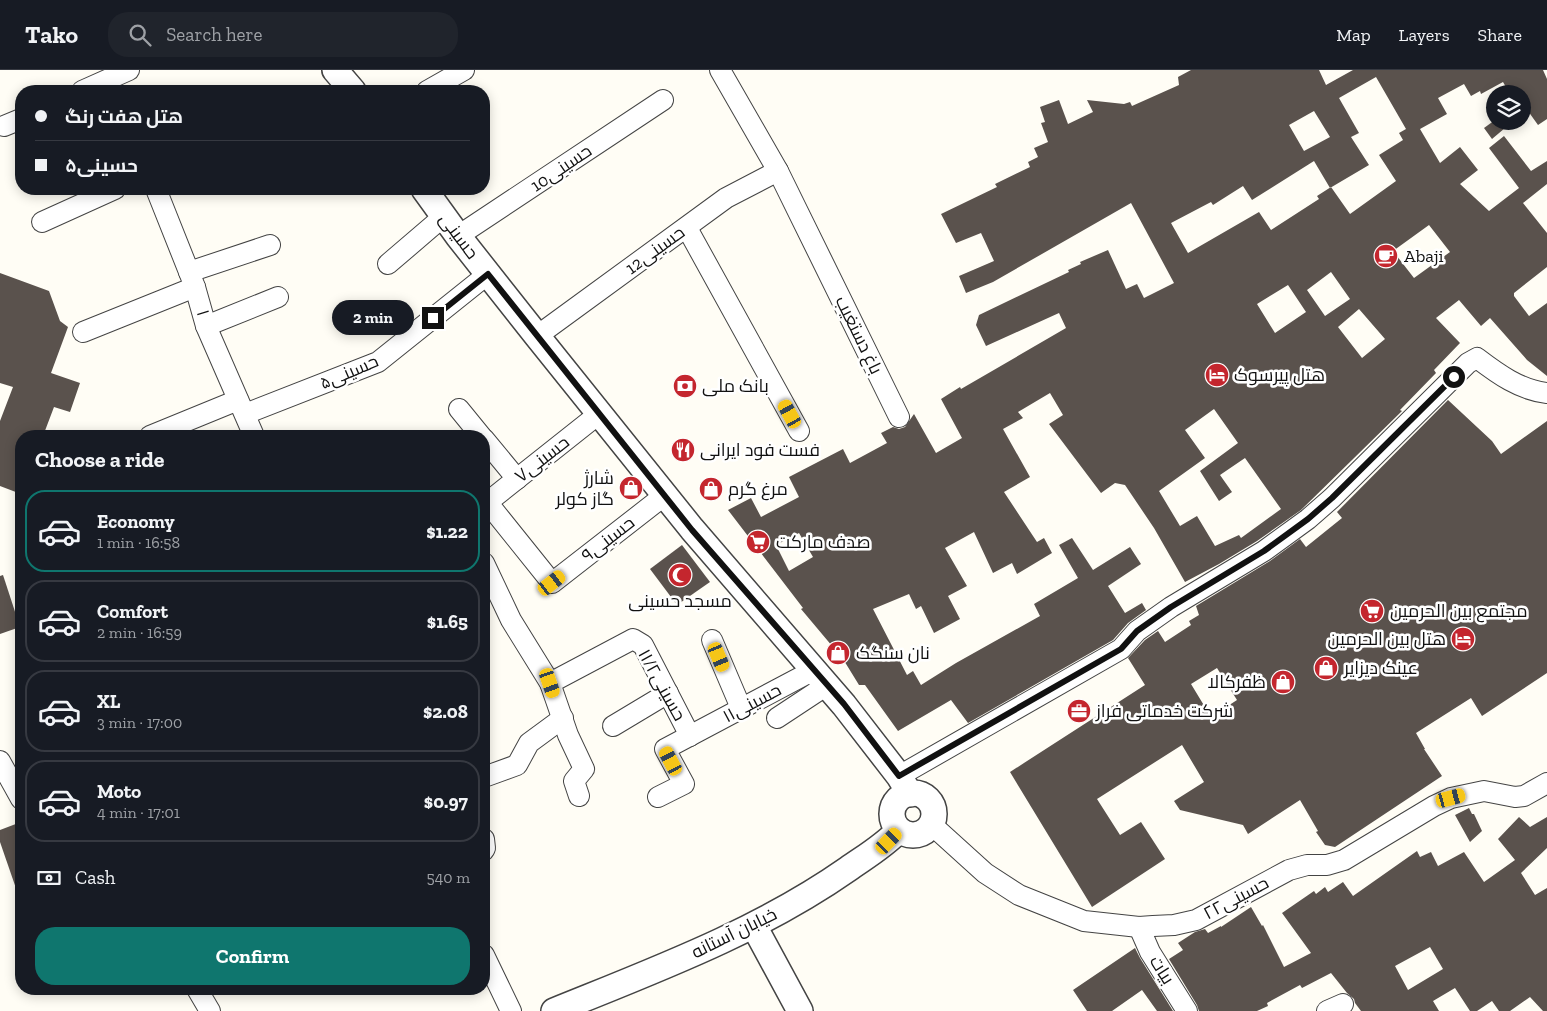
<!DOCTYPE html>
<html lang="en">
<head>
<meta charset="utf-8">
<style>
  :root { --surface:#171b24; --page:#20242c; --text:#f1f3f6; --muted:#9ea1a6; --line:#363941; --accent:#0f766e }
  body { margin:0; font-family:"Zilla Slab",Cairo,serif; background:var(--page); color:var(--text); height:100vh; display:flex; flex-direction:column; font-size:19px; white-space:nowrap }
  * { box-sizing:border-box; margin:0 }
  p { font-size:16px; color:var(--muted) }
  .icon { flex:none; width:28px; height:28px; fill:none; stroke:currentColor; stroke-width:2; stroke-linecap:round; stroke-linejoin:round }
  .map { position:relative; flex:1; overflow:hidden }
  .sheet { position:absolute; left:15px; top:360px; width:475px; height:565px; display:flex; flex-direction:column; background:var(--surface); border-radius:20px; box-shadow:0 2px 12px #0003 }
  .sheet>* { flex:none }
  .top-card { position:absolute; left:15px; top:15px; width:475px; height:110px; border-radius:20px; box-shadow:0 2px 12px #0003; display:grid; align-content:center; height:110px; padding:0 20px; background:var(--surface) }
  .controls { position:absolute; left:1486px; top:15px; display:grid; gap:10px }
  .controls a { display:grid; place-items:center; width:45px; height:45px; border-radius:50%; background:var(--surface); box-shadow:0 2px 12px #0003; font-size:25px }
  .end { position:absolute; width:22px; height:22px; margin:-11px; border:6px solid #111; background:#fff; box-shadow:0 0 0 2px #fff }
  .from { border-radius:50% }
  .bubble { position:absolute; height:35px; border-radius:18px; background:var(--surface); box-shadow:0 2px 12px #0003; font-size:16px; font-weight:800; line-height:35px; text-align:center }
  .car { position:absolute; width:15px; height:30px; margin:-15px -8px; border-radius:6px; box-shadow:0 0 4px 1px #0007; background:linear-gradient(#f5c518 24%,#345 0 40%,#f5c518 0 76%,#345 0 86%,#f5c518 0) }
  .top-card b { display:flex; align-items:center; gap:18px; height:48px; font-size:19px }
  .top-card b+b { border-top:1px solid var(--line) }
  .top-card i { width:12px; height:12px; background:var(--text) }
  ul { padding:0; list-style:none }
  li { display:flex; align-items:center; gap:15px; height:82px; margin:0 10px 8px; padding:0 10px; border:2px solid var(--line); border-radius:20px }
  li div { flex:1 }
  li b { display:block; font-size:19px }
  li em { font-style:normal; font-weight:800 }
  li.current { border-color:var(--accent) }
  li>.icon { width:45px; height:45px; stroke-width:1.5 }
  h2 { padding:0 20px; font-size:22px; line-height:60px }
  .pay { display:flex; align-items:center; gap:12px; height:55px; padding:0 20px; font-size:19px }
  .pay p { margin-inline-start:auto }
  .primary-button { display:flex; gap:10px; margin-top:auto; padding:10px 20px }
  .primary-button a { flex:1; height:58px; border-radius:20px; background:var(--accent); color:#fff; font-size:20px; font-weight:800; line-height:58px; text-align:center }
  header { display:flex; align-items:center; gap:30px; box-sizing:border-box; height:70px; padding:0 25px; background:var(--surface); border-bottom:1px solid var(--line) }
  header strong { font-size:24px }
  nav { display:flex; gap:28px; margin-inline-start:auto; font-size:18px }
  .search { width:350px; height:45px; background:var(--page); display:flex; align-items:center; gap:12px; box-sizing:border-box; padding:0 18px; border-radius:20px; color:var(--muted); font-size:19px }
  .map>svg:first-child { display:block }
</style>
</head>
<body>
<header>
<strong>Tako</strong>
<div class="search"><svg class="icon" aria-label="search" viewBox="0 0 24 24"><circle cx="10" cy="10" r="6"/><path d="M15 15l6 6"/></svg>Search here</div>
<nav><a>Map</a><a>Layers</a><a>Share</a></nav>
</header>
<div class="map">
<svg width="1547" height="941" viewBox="0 0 1547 941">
  <rect width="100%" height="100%" fill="#fffdf5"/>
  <g fill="#5a524d" fill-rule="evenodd">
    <path d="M1191,0h128l7,15 27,-15h190l4,9v40l-9,6 -10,-14 -6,4v-21h-12l-7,-12 -22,12 -1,-3 -9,5 -7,-12 -26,14 9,16 -27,15 20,34 20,-16 18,23 -18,14 29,27 30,-23 -30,-40 15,-12 27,35 16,-10v23l-24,19 24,30v34l-33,26v3l15,20 18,-13v73l-20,-16 -37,-42 -9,8 -22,-26 -23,18 24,25 -26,27 2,3 -36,37 2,1 -101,99 -44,31 -38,23 -34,18 -31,-54 -29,-43 -10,-2 -14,10 -52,-69 14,-9 -13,-22 -32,19 5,6 -20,11 27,48 -26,15 33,50 7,-4 8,15 -35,21 -5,-11 -19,10 -19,-41 -29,16 22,38 -19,10 12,23 -26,14 -13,-27 -5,3 -7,-15 -36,15 34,66 6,-4 8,14 35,-22 84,-47 -6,-12 44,-26 -19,-33 13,-7 21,32 37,-23 11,17 -33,22 17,27 17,-10 4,7 -18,13 -15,17 -145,83 -17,-23 -53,31 -33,-46h-6l-16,-26 -42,-50 2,-1 -75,-98 23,-12 10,19 38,-20 -10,-20 54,-28 7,14 37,-20 -6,-10 12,-6 6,2 6,-2 9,-13 22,39 26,-15 -21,-39 19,-12 1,2 105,-61 -7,-15 -73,33 -10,-21 3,-10 90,-43 -1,-2 13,-6 -1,-2 28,-12 18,39 11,-5 7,14 30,-15 -43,-80 -138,79 -27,11 -7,-17 35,-15 -13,-28 -25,10 -15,-29 56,-27 -2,-3 35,-17 -2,-5 10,-5 -4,-9 14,-6 -7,-19 4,-1 -5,-15 19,-7 9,24 25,-12 -6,-12 37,4 6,-2 2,4 47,-21 -1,-8zM1376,7l30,52 -7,4 4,7 -24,15 17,26 -46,33 -19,-27 -14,9 2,3 -48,31 -12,-18 -71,41 -17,-30 40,-21 2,3 30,-19 9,14 62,-39 16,27 39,-23 -18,-28 8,-4 -20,-35zM1314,41l16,26 -26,14 -15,-26zM1429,155l21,27 -36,26 -21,-27zM1331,202l19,27 -25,17 -18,-26zM1288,215l18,27 -31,21 -18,-29zM1359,239l26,30 -23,19 -24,-31zM1214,339l24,34 -38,28 19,30 13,-9 -12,-17 25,-17 36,51 -40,29 -2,-3 -24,11 -18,-30 -17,10 -21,-35 46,-33 -20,-28zM799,463l14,24 -24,14 -13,-26z"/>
    <path d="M1495,50v1h4l6,7 -13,11 -8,-11z"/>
    <path d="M0,203l49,18 11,30 8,6 -17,46 29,10 -10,29 -16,-5 -11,29h-22v58l-21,-8v-65l13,-34 -13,-4z"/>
    <path d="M1448,330l44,41 9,13 46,-33v252l-65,43 -11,-18 -55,35 9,16h-1l18,27 -107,71 -10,-2 -9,-13 2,-1 -18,-31 -52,34 -5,-9 -63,-15 -6,-9 30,-19 -22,-37 -85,54 23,36 21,-13 24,37 -73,48 -82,-135 135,-87 -17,-27 17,-18 13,-9 7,11 26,-17 -2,-4 10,-6 -3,-9 74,-45 30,-22 6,8 36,-29 -5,-6zM1217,598l20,32 -26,17 -20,-33z"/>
    <path d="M682,475l28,37 -33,23 -27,-36z"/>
    <path d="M3,505l17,52 -20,7v-58z"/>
    <path d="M1469,738l3,6h2l8,17 -12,11 -15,-27z"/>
    <path d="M1519,747l11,10 17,-10v31l-26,25 14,22 12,-7v123h-4l-13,-14 -20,14h-11l-7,-10 -15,10h-7l-15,-23 -22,13 6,10h-78l-6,-8 -1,-4 -7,-6 -16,-20 -29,15 -2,-3 -33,18 1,3 -11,5h-58l-2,-6 -28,-46 14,-9 -5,-7 17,-11 10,-3 3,4 13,-7v1l30,-20 11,19 1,-1 21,42 27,-14 -29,-40 32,-22 2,3 9,-7 3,5 15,-10 10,14 64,-45 3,6 11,-5 7,14 26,-14 20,30 31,-22 -17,-21zM1430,877l13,22 -35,21 -13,-24z"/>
    <path d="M21,752v75h-2l-19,-55v-12z"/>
    <path d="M1135,878l5,10 33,53h-16l-15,-21 -30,21h-25l-14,-21z"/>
  </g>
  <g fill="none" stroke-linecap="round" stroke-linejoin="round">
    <g stroke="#444" stroke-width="22">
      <g id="minor">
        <path d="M720,0l58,101 121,246"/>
        <path d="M82,21l47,-21"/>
        <path d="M427,21l37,-21"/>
        <path d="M4,56l17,-7"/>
        <path d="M156,119l39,98 11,39 48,110"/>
        <path d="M42,152l73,-33"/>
        <path d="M687,158l112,203"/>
        <path d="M458,166l205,-136"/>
        <path d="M388,194l56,-48"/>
        <path d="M189,202l81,-27"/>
        <path d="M206,256l72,-29"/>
        <path d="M83,262l112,-45"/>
        <path d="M537,266l189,-138 52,-27"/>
        <path d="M459,339l22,27"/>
        <path d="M245,344l133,-52 110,-88"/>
        <path d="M150,366l88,-36"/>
        <path d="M484,369l33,40"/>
        <path d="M487,432l65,81 113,-88"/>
        <path d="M484,435l116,-92"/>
        <path d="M484,493l27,57 39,63 18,52 16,34 -10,12 5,15"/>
        <path d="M712,570l29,68"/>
        <path d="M550,613l83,-44 10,6 47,91"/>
        <path d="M777,648l50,-33"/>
        <path d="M613,656l55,-33"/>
        <path d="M0,691l21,38"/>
        <path d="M899,706l222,-127 16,-18 34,-24 93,-56 44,-32 24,-21 136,-135 9,-5c21,16 43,32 70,35"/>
        <path d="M484,707l33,-12 12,-22 34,-25"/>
        <path d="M658,727l26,-13 -19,-35 149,-79"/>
        <path d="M932,755l53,48 34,22 65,26 55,6 14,-1 21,-1 22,-5 93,-50 18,-5h20l17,-5 90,-54 17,-8 33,-7 31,6 9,-1 23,-13"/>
        <path d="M484,769l1,9 -1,2"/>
        <path d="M1139,857l11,25 37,59"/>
        <path d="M484,885l27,56"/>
        <path d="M197,919l13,22"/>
        <path d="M1327,941l16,-7"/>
      </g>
    </g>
    <g stroke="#444" stroke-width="28">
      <g id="tertiary">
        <path d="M335,0l18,21"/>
        <path d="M424,119l34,47 79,100 155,193 152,176 55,71 11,18"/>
        <circle cx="913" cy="744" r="21"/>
        <path d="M754,856l46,85"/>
        <path d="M554,941c101,-41 204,-79 294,-142 17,-12 36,-23 51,-39"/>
      </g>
    </g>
    <use href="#minor" stroke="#fff" stroke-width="20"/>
    <use href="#tertiary" stroke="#fff" stroke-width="25"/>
  </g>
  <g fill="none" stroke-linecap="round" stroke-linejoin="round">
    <path stroke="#111" stroke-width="6" d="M433,248l55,-44 204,256 152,174 55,72 222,-127 16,-18 34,-24 93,-56 44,-32 24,-21 122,-121"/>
  </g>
  <defs>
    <g id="cafe-disc" transform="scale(1.25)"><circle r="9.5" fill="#c4262e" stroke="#fff"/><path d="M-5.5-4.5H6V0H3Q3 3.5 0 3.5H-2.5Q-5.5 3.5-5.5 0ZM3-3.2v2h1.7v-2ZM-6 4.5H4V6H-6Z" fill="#fff"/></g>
    <g id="hotel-disc" transform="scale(1.25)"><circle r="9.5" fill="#c4262e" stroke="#fff"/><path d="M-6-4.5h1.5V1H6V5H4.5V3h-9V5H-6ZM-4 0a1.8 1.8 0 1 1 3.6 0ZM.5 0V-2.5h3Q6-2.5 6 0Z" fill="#fff"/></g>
    <g id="bank-disc" transform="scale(1.25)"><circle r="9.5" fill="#c4262e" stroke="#fff"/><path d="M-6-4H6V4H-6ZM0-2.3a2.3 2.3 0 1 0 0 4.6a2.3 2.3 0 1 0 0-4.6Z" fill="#fff"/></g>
    <g id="restaurant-disc" transform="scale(1.25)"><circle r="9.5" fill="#c4262e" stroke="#fff"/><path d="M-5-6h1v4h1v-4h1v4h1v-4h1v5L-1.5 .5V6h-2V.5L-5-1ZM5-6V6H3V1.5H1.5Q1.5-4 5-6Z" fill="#fff"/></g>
    <g id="shop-disc" transform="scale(1.25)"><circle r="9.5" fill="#c4262e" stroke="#fff"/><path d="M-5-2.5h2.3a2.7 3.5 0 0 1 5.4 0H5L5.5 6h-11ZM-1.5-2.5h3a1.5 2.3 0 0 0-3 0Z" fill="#fff"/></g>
    <g id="supermarket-disc" transform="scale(1.25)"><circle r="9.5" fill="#c4262e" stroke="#fff"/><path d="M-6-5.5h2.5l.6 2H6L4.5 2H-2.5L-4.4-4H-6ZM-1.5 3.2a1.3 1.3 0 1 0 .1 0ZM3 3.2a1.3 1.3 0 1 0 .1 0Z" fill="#fff"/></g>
    <g id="mosque-disc" transform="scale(1.25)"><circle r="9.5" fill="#c4262e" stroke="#fff"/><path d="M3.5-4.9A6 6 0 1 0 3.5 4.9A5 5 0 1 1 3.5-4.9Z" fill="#fff"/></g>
    <g id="office-disc" transform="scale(1.25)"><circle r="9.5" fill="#c4262e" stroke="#fff"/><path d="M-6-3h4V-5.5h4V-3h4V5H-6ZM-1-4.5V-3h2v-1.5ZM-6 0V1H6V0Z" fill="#fff"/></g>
  </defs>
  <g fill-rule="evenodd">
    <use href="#cafe-disc" x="1386" y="186"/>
    <use href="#hotel-disc" x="1217" y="305"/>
    <use href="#bank-disc" x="685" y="316"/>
    <use href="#restaurant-disc" x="683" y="380"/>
    <use href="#shop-disc" x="631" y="418"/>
    <use href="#shop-disc" x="711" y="419"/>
    <use href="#supermarket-disc" x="758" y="472"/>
    <use href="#mosque-disc" x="680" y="505"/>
    <use href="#supermarket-disc" x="1372" y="541"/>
    <use href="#hotel-disc" x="1463" y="569"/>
    <use href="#shop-disc" x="838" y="583"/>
    <use href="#shop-disc" x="1326" y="598"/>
    <use href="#shop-disc" x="1283" y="612"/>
    <use href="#office-disc" x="1079" y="641"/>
  </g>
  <g text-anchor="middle" stroke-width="5" stroke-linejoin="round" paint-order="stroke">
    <g font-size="18" fill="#111" stroke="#fff">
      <text transform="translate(561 98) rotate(-34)" y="6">حسینی10</text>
      <text transform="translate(459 166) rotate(53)" y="6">حسینی</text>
      <text transform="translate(655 180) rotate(-36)" y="6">حسینی12</text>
      <text transform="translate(203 243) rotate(73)" y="6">۱</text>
      <text transform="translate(859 265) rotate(64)" y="6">باغ دستغیب</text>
      <text transform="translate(349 302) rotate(-23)" y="6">حسینی۵</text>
      <text transform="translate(542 389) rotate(-38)" y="6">حسینی۷</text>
      <text transform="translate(608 469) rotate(-38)" y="6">حسینی۹</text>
      <text transform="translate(662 615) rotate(61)" y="6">حسینی۱۱/۲</text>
      <text transform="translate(752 633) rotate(-28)" y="6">حسینی۱۱</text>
      <text transform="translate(1236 828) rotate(-28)" y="6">حسینی۲۲</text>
      <text transform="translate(734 863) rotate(-26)" y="6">خیابان آستانه</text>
      <text transform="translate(1162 900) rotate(58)" y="6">بیات</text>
    </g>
    <g font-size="18" fill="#111" stroke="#fff" text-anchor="start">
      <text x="1404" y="192">Abaji</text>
      <text x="1234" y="311">هتل پیرسوک</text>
      <text x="702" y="322">بانک ملی</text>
      <text x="700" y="386">فست فود ایرانی</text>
      <text x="614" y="414" text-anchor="end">شارژ<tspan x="614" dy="21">گاز کولر</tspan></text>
      <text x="728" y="425">مرغ گرم</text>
      <text x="776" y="478">صدف مارکت</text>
      <text x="680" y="537" text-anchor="middle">مسجد حسینی</text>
      <text x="1390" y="547">مجتمع بین الحرمین</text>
      <text x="1446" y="575" text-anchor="end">هتل بین‌ الحرمین</text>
      <text x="856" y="589">نان سنگک</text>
      <text x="1344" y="604">عینک دیزایر</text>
      <text x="1266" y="618" text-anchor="end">ظفرکالا</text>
      <text x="1096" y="647">شرکت خدماتی فراز</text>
    </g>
  </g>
</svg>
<div class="controls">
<a><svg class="icon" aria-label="layers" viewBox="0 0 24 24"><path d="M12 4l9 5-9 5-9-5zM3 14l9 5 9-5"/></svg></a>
</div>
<i class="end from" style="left:1454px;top:307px"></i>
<i class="end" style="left:433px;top:248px"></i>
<div class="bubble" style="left:332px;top:230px;width:82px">2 min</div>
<i class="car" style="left:790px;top:344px;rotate:331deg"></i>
<i class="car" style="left:552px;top:513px;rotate:52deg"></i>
<i class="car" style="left:719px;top:587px;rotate:157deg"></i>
<i class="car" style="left:550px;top:613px;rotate:161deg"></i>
<i class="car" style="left:671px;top:691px;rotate:332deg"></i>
<i class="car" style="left:1451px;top:728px;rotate:75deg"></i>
<i class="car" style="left:889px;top:771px;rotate:44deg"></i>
<div class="top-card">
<b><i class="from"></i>هتل هفت رنگ</b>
<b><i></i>حسینی۵</b>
</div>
<section class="sheet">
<h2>Choose a ride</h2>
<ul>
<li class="current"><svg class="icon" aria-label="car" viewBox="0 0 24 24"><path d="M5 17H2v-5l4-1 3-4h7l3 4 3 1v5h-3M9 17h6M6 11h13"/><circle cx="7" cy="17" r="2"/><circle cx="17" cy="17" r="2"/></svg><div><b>Economy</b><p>1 min · 16:58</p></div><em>$1.22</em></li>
<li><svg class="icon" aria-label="car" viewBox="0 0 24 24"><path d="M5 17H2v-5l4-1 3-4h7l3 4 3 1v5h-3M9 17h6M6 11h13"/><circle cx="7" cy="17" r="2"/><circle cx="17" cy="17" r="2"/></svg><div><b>Comfort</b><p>2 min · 16:59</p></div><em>$1.65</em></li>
<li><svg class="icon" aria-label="car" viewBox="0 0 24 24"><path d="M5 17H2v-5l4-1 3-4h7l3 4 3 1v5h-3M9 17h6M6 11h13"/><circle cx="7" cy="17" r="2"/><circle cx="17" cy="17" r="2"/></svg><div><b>XL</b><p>3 min · 17:00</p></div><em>$2.08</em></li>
<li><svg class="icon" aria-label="car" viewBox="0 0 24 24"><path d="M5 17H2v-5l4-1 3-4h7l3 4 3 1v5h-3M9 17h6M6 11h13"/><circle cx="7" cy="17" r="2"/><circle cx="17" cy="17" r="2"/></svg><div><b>Moto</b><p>4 min · 17:01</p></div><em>$0.97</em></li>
</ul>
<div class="pay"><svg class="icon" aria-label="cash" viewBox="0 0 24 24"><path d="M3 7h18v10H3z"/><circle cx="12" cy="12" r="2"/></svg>Cash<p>540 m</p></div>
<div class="primary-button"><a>Confirm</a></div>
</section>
</div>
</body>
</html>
